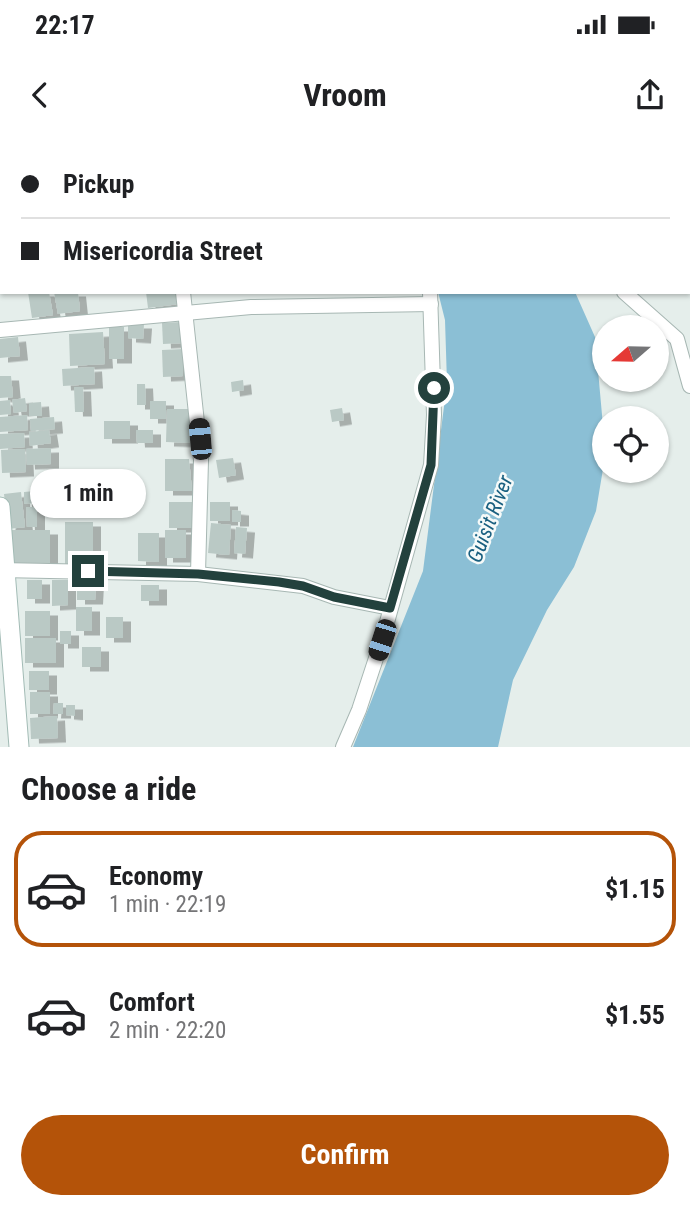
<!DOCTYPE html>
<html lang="en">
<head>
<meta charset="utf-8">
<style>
  :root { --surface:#fff; --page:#f6f6f6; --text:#202124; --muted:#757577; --line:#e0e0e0; --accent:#b45309 }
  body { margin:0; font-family:"Roboto Condensed",sans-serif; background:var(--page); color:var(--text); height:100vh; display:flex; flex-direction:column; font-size:26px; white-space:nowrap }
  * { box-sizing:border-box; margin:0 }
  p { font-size:23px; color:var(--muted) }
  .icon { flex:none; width:38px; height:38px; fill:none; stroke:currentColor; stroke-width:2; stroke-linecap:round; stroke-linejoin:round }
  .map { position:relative; height:607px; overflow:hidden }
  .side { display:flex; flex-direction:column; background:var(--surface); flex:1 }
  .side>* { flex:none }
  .top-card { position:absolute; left:0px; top:0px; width:691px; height:154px; box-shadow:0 2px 5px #0004; display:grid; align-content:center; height:154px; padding:0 21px; background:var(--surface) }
  .needle { width:46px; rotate:250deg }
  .tools { position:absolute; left:592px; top:175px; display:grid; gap:14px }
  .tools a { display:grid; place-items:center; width:77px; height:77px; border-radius:50%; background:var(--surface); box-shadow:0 2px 5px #0004; font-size:35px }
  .end { position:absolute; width:32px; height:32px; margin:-16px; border:9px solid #23413d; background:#fff; box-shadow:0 0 0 4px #fff }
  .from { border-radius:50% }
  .bubble { position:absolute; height:49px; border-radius:24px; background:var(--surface); box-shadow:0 2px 5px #0004; font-size:23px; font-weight:700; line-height:49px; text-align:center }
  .car { position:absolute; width:21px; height:42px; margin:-21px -10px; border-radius:9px; box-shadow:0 0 5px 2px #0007; background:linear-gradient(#222 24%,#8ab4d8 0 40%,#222 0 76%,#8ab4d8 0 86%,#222 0) }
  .top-card b { display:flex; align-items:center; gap:24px; height:66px; font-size:26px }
  .top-card b+b { border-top:2px solid var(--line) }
  .top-card i { width:18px; height:18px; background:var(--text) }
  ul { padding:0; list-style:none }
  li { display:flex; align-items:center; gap:21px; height:116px; margin:0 14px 10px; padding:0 7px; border:4px solid transparent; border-radius:28px }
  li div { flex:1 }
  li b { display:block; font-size:26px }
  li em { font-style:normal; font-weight:700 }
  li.selected { border-color:var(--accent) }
  li>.icon { width:63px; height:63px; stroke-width:1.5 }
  h2 { padding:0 21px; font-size:32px; line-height:84px }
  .action { display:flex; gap:14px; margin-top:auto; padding:14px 21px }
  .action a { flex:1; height:80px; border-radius:42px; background:var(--accent); color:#fff; font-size:28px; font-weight:700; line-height:80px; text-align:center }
  .status { display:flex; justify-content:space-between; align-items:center; height:49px; padding:0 35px; background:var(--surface); direction:ltr }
  .status svg { height:19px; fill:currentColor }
  header { display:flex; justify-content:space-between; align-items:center; height:91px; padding:0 21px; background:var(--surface); font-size:32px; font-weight:700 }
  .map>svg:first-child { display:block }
</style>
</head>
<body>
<div class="status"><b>22:17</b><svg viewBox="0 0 49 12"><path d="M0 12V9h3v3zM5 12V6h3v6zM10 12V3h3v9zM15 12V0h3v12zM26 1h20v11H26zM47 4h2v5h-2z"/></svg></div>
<header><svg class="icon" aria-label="back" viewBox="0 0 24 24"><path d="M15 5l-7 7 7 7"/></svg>Vroom<svg class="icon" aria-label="share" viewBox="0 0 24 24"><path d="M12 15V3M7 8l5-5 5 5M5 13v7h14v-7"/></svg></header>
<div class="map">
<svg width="690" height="607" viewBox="0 0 690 607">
  <defs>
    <filter id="shadow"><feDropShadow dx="8" dy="4.5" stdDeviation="0" flood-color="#0004"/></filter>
  </defs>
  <rect width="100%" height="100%" fill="#e5eeeb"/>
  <path fill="#8bbfd5" d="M438,152h137l20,45 9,100v26l-8,48 -22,56 -27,43 -34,70 -15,67h-145l70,-176 24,-188 -2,-63z"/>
  <g fill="#bac9c5" filter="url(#shadow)">
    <path d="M28,152h21l4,23 -21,3z"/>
    <path d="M54,152h24l2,19 -22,3z"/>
    <path d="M146,152h31l2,12 -31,4z"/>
    <path d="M181,182l2,21 -20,1 -1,-21z"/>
    <path d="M128,184h16l-1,15 -15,-1z"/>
    <rect x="109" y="187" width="15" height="32"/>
    <path d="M103,192l2,32 -35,2 -1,-32z"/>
    <path d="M18,197l2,19 -20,2v-19z"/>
    <path d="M183,209v27l-20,1 -1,-27z"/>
    <path d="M94,227l1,17 -32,2 -1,-17z"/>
    <path d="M0,236h11l2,21 -13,1z"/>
    <path d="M243,240l1,10 -12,2 -1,-10z"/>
    <path d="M137,244h8l1,21h-9z"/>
    <path d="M74,247h9l1,25h-9z"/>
    <path d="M25,258l2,13 -13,2 -2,-13z"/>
    <path d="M10,260l1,14 -11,1v-14z"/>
    <rect x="150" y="261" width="16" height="18"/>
    <path d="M41,262l1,14h-13v-13z"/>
    <path d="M342,268l2,12 -12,2 -2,-12z"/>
    <path d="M167,269h24l-1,34 -24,-1z"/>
    <path d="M27,275l1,15 -28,2v-15z"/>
    <path d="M54,277l1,12 -24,2 -1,-12z"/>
    <rect x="104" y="281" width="26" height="18"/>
    <path d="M49,290l2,13 -21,3 -1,-14z"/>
    <path d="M136,290h17v13h-16z"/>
    <path d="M24,293l1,14 -25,2v-15z"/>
    <path d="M51,308v16l-24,1 -1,-16z"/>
    <path d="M25,309l1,23 -24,1 -1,-23z"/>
    <path d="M233,318l3,17 -17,3 -3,-18z"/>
    <path d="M165,319h24l3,32h-27z"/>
    <path d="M35,351v12l-11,1v-12z"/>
    <path d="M21,352l4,35 -17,2 -4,-35z"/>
    <path d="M169,362h26l-1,26h-25z"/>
    <rect x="210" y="362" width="20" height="19"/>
    <path d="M26,367h11v20h-10z"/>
    <path d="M232,370l9,1v11h-9z"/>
    <rect x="65" y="382" width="28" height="42"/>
    <path d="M211,383l20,2 -2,30 -21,-2z"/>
    <path d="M236,387l11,1 -2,26 -11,-1z"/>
    <rect x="12" y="390" width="38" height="34"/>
    <rect x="165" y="390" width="21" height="28"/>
    <path d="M138,393h21v29l-21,-1z"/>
    <rect x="27" y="440" width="15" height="19"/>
    <path d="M52,440h16v25l-16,1z"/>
    <path d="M77,440l19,1 -1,19h-18z"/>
    <rect x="141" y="445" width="18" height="16"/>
    <rect x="76" y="467" width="16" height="24"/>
    <rect x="25" y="471" width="25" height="25"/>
    <rect x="106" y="477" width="17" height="21"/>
    <rect x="60" y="491" width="11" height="13"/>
    <rect x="25" y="498" width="31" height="25"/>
    <rect x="82" y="507" width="19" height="20"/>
    <rect x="29" y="531" width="20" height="19"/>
    <rect x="30" y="552" width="20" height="22"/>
    <path d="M54,563h9v11h-10z"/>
    <path d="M66,565h9v11l-9,-1z"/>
    <path d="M57,576l1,22 -27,1 -1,-21z"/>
  </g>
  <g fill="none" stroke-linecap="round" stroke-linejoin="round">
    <g stroke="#a7b7b3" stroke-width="16">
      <g id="minor">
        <path d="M371,0l1,2"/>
        <path d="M535,0l2,2"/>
        <path d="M338,2l10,-2"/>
        <path d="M0,52h2"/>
        <path d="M183,152l18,168 -3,114"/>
        <path d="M624,152l53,47 13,47"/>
        <path d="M0,190l251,-23 180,-3"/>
        <path d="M0,430l198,4 105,12 31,11 56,11"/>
        <path d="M343,607l16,-37 23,-70 49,-175 3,-50 -4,-123"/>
      </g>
    </g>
    <g stroke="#a2bbb5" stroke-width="21">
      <path id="secondary" d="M0,367l19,240"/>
    </g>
    <use href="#minor" stroke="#fff" stroke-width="14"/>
    <use href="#secondary" stroke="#fff" stroke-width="19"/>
  </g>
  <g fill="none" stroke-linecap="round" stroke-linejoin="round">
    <path stroke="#23413d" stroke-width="9" d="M88,431l110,3 81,8 24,4 31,11 56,11 41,-143 3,-77"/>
  </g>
  <g text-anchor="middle" stroke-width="5" stroke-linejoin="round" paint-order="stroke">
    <g font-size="21" font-style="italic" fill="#1a6080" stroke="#f6faf9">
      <text transform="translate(490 379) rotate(-69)" y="7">Guisit River</text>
    </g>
  </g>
</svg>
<div class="tools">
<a><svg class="needle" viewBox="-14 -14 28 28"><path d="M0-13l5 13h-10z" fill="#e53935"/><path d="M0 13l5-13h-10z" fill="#757577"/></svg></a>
<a><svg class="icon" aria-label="locate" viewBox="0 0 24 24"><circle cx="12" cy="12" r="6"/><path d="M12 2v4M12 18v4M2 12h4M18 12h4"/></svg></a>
</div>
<i class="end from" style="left:434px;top:248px"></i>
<i class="end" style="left:88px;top:431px"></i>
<div class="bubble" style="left:30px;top:329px;width:116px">1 min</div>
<i class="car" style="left:200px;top:299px;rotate:355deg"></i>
<i class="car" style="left:382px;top:500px;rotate:198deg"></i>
<div class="top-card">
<b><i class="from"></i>Pickup</b>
<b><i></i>Misericordia Street</b>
</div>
</div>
<section class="side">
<h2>Choose a ride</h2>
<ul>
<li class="selected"><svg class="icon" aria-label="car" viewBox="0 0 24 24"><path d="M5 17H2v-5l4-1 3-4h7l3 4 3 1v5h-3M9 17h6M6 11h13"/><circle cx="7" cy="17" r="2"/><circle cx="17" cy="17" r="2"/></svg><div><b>Economy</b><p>1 min · 22:19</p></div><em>$1.15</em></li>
<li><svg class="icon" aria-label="car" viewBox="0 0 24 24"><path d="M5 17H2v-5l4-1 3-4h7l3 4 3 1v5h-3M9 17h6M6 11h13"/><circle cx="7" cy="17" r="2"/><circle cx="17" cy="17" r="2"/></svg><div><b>Comfort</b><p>2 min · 22:20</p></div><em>$1.55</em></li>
</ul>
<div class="action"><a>Confirm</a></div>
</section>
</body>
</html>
